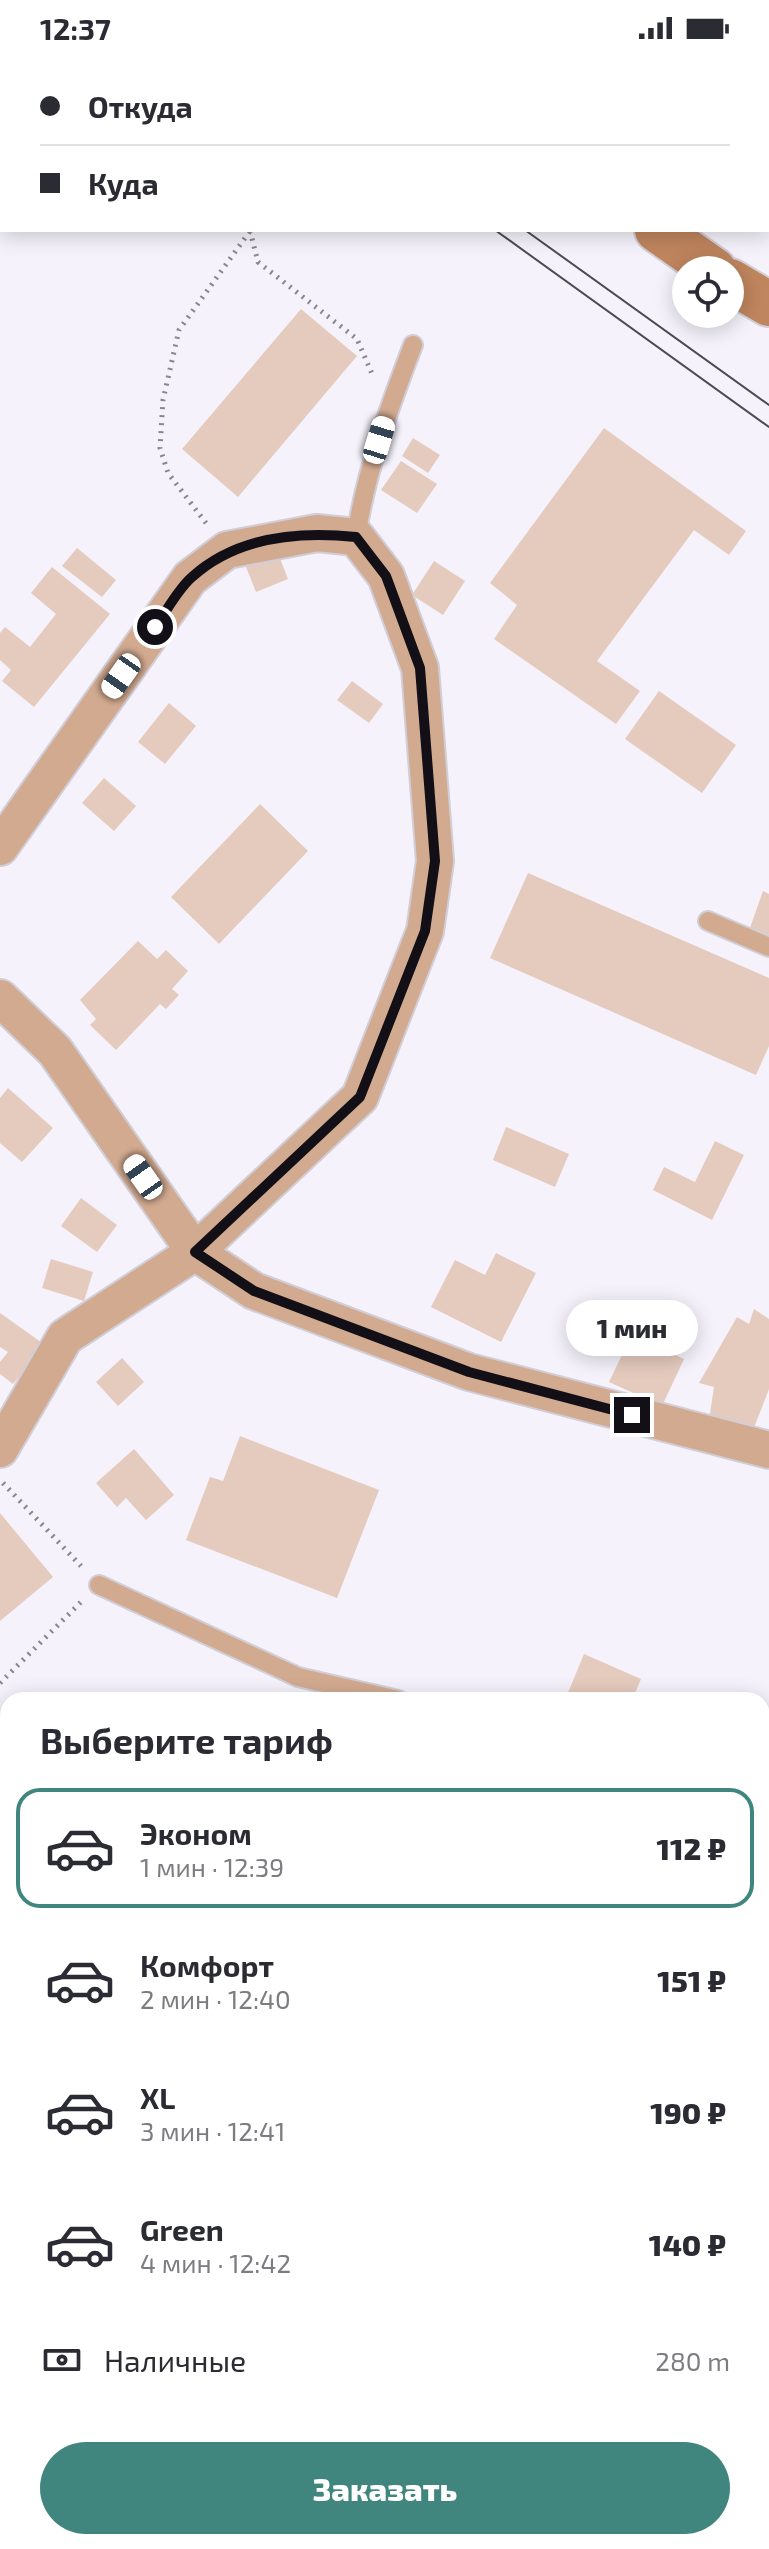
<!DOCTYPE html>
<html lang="ru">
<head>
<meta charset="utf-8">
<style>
  :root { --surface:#fff; --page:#f2f2f3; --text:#2b2b33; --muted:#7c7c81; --line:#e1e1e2; --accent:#40867f }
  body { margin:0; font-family:"Exo 2",sans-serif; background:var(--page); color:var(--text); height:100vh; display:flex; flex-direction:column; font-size:30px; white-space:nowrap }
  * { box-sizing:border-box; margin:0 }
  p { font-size:26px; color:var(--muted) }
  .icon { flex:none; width:44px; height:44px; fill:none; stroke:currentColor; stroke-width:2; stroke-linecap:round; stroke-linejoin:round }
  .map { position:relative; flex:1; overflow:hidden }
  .drawer { position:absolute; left:0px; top:1636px; width:770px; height:858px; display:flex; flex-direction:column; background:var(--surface); border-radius:24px 24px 0 0; box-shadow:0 4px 20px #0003 }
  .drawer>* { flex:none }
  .banner { position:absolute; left:0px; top:0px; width:770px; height:176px; box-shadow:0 4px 20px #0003; display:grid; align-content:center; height:176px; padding:0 40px; background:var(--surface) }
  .buttons { position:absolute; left:672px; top:200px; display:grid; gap:16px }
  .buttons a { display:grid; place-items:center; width:72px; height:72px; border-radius:50%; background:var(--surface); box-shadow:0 4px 20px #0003; font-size:40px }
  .end { position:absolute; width:36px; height:36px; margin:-18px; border:10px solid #120f17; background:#fff; box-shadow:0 0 0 4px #fff }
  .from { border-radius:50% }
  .bubble { position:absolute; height:56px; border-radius:28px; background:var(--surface); box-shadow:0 4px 20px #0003; font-size:26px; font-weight:800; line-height:56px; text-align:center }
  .car { position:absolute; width:24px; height:48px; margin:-24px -12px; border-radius:10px; box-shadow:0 0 6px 2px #0007; background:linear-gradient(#fff 24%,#345 0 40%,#fff 0 76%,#345 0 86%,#fff 0) }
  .banner b { display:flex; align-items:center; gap:28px; height:76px; font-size:30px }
  .banner b+b { border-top:2px solid var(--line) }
  .banner i { width:20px; height:20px; background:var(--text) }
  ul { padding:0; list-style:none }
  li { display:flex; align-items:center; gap:24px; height:120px; margin:0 16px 12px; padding:0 24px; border:4px solid transparent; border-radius:24px }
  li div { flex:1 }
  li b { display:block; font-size:30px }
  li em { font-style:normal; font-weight:800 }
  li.on { border-color:var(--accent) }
  li>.icon { width:72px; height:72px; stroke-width:1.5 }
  h2 { padding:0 40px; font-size:36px; line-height:96px }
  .pay { display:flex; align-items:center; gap:20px; height:88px; padding:0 40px; font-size:30px }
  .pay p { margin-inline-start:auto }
  .action { display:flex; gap:16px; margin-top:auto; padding:16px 40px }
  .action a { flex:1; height:92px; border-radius:48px; background:var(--accent); color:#fff; font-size:32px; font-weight:800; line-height:92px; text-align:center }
  .status { display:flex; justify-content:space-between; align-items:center; height:56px; padding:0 40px; background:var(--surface); direction:ltr }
  .status svg { height:22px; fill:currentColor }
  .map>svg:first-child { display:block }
</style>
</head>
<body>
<div class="status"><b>12:37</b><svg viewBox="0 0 49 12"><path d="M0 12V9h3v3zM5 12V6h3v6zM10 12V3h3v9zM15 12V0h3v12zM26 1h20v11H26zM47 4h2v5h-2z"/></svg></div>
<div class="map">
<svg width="769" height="2493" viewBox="0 0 769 2493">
  <rect width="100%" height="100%" fill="#f5f2fb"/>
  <g fill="#c3d1a2">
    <path d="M8,1868v188l-8,-13v-173z"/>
    <path d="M762,2133h7v360h-769v-316l8,-8v317h754z"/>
  </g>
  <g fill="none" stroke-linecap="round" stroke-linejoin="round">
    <g stroke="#76bbc6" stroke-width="11">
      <path d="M762,2273l7,-4"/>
      <path d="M0,2280l8,1"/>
    </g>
  </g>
  <g fill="#e5cbbe">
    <path d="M301,253l56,47 -119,141 -56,-48z"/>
    <path d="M604,372l142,103 -17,24 -35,-25 -97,131 43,30 -24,33 -122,-85 23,-34 -27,-22z"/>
    <path d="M413,382l27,17 -12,18 -26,-17z"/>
    <path d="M401,405l36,23 -20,29 -36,-23z"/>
    <path d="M77,492l39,32 -14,17 -40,-31z"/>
    <path d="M278,497l10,26 -32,13 -10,-25z"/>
    <path d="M434,505l31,20 -22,34 -31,-20z"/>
    <path d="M52,511l58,47 -76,93 -32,-26 9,-11 -11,-10v-27l5,-6 25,20 26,-33 -25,-21z"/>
    <path d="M352,625l31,23 -14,19 -32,-23z"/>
    <path d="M659,635l77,54 -34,48 -77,-54z"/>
    <path d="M169,647l27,23 -31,38 -27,-22z"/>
    <path d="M104,722l32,28 -22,25 -32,-28z"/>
    <path d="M260,748l48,47 -89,93 -48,-47z"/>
    <path d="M528,817l241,105v68l-13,29 -266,-117z"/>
    <path d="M763,835l6,3v41l-19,-7z"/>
    <path d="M138,885l19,18 9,-9 22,21 -16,18 7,6 -13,14 -6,-5 -44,46 -26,-25 6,-6 -16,-19z"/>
    <path d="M8,1032l45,40 -31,34 -22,-19v-45z"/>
    <path d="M506,1071l63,27 -14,33 -62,-27z"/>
    <path d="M715,1085l29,14 -32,65 -59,-30 11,-23 31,15z"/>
    <path d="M81,1142l36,27 -20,27 -36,-26z"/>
    <path d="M496,1197l40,20 -35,69 -70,-35 24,-47 30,15z"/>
    <path d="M51,1203l42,13 -9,29 -42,-13z"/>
    <path d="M754,1253l15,10v70l-19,49 -42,-11 6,-40 -15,-4 38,-66 12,7z"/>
    <path d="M0,1257l45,32 -32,39 -13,-10v-12l8,-10 -8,-5z"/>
    <path d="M632,1278l52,25 -22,47 -53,-24z"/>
    <path d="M122,1302l22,24 -26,24 -22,-24z"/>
    <path d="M240,1380l139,54 -42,108 -151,-58 24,-63 13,4z"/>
    <path d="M134,1393l40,46 -28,25 -20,-22 -9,9 -21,-24z"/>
    <path d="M0,1457l53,64 -53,44z"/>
    <path d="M584,1598l57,25 -9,21h-67z"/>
  </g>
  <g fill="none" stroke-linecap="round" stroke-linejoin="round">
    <g stroke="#d1ced7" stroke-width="22">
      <g id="lane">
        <path d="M674,2l4,-2"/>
        <path d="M356,481c10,-66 33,-129 57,-192"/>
        <path d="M708,865l61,26"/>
        <path d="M99,1529l199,92 100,23"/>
      </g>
    </g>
    <g stroke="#d1ced7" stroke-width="40">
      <g id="street">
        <path d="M0,791l190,-269 37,-28 90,-17 39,4 30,39 34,92 15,193 -10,70 -65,166 -165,155 -130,85 -65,112"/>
        <path d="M0,942l55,53 140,201 59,39 215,81 300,78"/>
      </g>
    </g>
    <g stroke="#d1ced7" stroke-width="48">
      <g id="secondary">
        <path d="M421,0l2,2"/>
        <path d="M657,174l57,40"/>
        <path d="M730,225l39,23"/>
      </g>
    </g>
    <g stroke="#89868f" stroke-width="5" stroke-dasharray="2 6" stroke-linecap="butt">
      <path d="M215,0l3,2"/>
      <path d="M269,2v-2"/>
      <path d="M250,175l8,31 99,77 16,37"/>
      <path d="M206,467l-38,-50 -8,-25 3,-48 16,-70 71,-99"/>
      <path d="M3,1427l78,83"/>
      <path d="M0,1627l81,-81"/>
      <path d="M762,1831h7"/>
      <path d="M0,2151l8,15"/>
      <path d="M235,2486l13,7"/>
    </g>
    <use href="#lane" stroke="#d2aa90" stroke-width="18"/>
    <use href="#street" stroke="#d2aa90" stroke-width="36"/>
    <use href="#secondary" stroke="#bf855e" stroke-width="44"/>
    <g stroke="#4d4a53" stroke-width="2">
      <path d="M270,0l3,2"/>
      <path d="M297,0l2,2"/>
      <path d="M495,174l274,197"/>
      <path d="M525,174l244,175"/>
    </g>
  </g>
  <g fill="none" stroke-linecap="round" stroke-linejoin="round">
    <path stroke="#120f17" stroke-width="10" d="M155,571c12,-16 22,-37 37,-50 44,-40 107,-46 164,-40l30,39 34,92 15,193 -10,70 -65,166 -165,155 59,39 215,81 163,43"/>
  </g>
</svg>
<div class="buttons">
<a><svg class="icon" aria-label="locate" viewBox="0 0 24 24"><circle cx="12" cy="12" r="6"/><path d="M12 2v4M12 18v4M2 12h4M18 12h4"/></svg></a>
</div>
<i class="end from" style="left:155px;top:571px"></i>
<i class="end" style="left:632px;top:1359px"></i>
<div class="bubble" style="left:566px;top:1244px;width:132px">1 мин</div>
<i class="car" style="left:379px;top:384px;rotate:17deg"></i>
<i class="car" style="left:121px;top:620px;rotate:215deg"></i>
<i class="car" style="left:143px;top:1121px;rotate:325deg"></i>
<div class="banner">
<b><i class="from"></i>Откуда</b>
<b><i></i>Куда</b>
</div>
<section class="drawer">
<h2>Выберите тариф</h2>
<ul>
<li class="on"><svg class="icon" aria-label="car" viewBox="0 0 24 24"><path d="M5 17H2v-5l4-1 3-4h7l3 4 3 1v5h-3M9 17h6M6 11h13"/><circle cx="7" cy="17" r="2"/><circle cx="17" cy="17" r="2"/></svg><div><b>Эконом</b><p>1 мин · 12:39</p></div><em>112 ₽</em></li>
<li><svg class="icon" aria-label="car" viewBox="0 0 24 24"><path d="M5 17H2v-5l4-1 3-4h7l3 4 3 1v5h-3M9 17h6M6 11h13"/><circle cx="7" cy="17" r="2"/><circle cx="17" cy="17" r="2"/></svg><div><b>Комфорт</b><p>2 мин · 12:40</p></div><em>151 ₽</em></li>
<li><svg class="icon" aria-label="car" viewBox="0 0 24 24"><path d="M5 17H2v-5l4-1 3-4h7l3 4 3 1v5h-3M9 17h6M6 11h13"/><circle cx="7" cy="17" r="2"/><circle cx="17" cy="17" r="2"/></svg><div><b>XL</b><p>3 мин · 12:41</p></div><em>190 ₽</em></li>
<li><svg class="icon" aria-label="car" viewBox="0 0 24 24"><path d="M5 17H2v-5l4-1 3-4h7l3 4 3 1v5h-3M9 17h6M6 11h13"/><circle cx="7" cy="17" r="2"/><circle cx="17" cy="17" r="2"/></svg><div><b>Green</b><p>4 мин · 12:42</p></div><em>140 ₽</em></li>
</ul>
<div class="pay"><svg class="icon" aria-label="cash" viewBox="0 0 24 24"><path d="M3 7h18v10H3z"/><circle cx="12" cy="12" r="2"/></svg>Наличные<p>280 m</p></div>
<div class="action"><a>Заказать</a></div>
</section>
</div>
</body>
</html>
